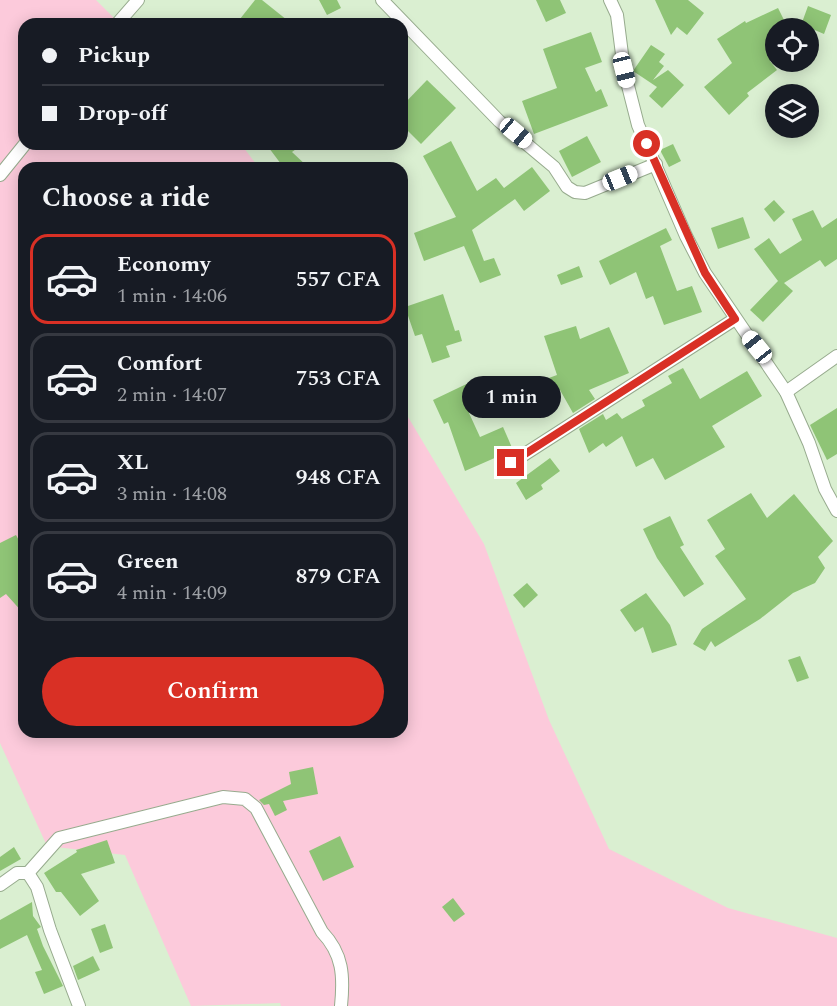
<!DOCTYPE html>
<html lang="en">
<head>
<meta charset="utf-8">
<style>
  :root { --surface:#171b24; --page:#20242c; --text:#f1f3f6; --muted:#9ea1a6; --line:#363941; --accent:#d93025 }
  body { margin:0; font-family:Spectral,serif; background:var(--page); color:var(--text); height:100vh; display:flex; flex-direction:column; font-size:22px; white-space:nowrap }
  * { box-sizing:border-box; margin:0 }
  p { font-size:20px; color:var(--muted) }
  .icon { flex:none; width:33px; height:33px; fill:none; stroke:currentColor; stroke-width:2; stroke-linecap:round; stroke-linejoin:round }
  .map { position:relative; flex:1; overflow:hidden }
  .panel { position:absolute; left:18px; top:162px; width:390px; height:576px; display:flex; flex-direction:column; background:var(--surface); border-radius:18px; box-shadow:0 3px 15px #0003 }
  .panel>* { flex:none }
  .hud { position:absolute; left:18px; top:18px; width:390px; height:132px; border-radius:18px; box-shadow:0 3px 15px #0003; display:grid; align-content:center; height:132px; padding:0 24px; background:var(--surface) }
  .buttons { position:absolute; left:765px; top:18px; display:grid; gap:12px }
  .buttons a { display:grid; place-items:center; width:54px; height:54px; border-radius:50%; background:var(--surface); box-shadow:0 3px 15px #0003; font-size:30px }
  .end { position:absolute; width:27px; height:27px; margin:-14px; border:8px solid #d93025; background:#fff; box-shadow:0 0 0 3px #fff }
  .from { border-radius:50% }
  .bubble { position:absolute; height:42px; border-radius:21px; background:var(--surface); box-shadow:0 3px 15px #0003; font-size:20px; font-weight:600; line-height:42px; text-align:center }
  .car { position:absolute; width:18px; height:36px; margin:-18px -9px; border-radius:8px; box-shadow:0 0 4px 2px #0007; background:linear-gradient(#fff 24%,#345 0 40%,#fff 0 76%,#345 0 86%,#fff 0) }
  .hud b { display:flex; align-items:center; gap:21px; height:57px; font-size:22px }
  .hud b+b { border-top:2px solid var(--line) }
  .hud i { width:15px; height:15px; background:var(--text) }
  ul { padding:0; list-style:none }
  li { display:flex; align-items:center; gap:18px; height:90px; margin:0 12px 9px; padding:0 12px; border:3px solid var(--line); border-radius:18px }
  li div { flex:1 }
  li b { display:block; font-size:22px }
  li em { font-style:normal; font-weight:600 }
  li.on { border-color:var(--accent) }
  li>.icon { width:54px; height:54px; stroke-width:1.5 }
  h2 { padding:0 24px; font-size:27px; line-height:72px }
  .action { display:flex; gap:12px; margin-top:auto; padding:12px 24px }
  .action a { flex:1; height:69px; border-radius:36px; background:var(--accent); color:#fff; font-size:24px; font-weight:600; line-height:69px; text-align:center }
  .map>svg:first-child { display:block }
</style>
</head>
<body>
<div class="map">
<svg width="837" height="1006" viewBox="0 0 837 1006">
  <rect width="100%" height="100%" fill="#daefd1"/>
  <path fill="#fccadb" d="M0,0h96l24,24h-96v120h217l18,24h-235v564h378v-325l82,137 65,176 60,129 119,59 109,30v68h-556l-1,-3 -89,3 -66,-151 -78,-9 -47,-103z"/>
  <g fill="#8fc476">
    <path d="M255,0h7l30,24h-56z"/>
    <path d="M319,0h18l4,8 -14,7z"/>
    <path d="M536,0h24l6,13 -20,9z"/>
    <path d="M655,0h33l16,13 -17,22 -10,-8 -6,8z"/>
    <path d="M808,6l23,9 -7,19 -14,-6h-10z"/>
    <path d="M778,8l10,20h-12v29l-6,4 7,9 -30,23 2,3 -20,19 -25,-28 28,-24 -15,-24 28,-18 1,2z"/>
    <path d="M591,32l11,30 -17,6 11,24 5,-3 7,17 -74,28 -12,-33 35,-13 -14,-39z"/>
    <path d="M651,45l14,9 -6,8 5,4 -11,14 15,-10 16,15 -22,23 -13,-12 8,-9 -24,-16z"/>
    <path d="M427,80l29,28 -35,36 -19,-19v-19z"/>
    <path d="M587,136l14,26 -29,15 -13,-26z"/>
    <path d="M451,141l26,50 19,-13 8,10 28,-21 18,24 -26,20 -9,-12 -43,31 12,31 10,-3 7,17 -21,8 -16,-37 -40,15 -10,-28 42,-16 -33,-61z"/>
    <path d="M266,144h37l-11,8 17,16h-25z"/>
    <path d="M673,144l8,17 -12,6 -9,-17z"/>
    <path d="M774,200l11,12 -11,10 -10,-13z"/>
    <path d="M813,210l9,18 15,-10v41l-12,8 -5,-7 -36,23 9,8 -30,31 -13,-12 28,-29 -24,-32 15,-11 11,16 22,-14 -10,-21z"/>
    <path d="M743,217l7,21 -32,11 -7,-21z"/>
    <path d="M666,228l6,12 -12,6 17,45 15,-5 10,26 -38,13 -11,-29 -7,3 -10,-27 -26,13 -11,-24z"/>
    <path d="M579,266l4,11 -22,8 -4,-10z"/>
    <path d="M443,294l12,37 4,-1 3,11 -16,5 4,11 -18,6 -10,-29 -7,2 -10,-29z"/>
    <path d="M576,326l4,13 29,-12 20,46 -40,17 6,9 -22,14 -13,-23 -47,17 -5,-14 49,-18 -13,-39z"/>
    <path d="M683,368l17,31 47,-28 15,25 -50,30 13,21 -60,33 -12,-22 -17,9 -14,-31 -16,11 -3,-4 -14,10 -10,-24 24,-15 3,6 11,-7 5,6 23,-13 -3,-6 30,-17 -4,-7z"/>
    <path d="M479,378l12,24 -22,11 11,24 23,-10 10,23 -48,21 -17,-49 -4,2 -11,-24z"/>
    <path d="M837,408v46l-10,6 -17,-35z"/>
    <path d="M550,458l10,13 -19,14 2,4 -17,11 -10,-17z"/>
    <path d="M751,493l16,25 27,-24 39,47 -15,16 7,11 -10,15 -22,10 -33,26 -45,28 -4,-6 -6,10 -12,-7 9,-15 44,-30 -31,-43 10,-7 -18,-29z"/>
    <path d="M670,516l14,29 -4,2 24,37 -20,13 -27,-39 -14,-29z"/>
    <path d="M16,535l8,15v64l-18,-20 -6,4v-55z"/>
    <path d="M527,583l11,12 -14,13 -11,-13z"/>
    <path d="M646,593l24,32 7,20 -25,8 -9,-26 -8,5 -15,-22z"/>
    <path d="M800,656l9,22 -12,4 -9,-22z"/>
    <path d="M313,767l5,27 -35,7 4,9 -12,6 -6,-12 -5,1 -5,-5 32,-16 -2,-12z"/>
    <path d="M340,836l14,31 -31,14 -14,-30z"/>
    <path d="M107,840l8,23 -34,11 18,27 -19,15 -19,-24h-5l-12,-19 33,-21 -1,-2z"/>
    <path d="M14,847l7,12 -21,12v-14z"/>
    <path d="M453,898l12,16 -11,8 -12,-15z"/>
    <path d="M32,902l1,14 8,11 -4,2 6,17 20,40 -19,8 -9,-22 7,-2 -15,-35 -27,14v-29z"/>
    <path d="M105,924l8,24 -13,5 -9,-24z"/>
    <path d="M93,956l7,14 -22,10 -5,-14z"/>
  </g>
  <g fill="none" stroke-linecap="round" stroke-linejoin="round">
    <g stroke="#97ab8e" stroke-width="14">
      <g id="minor">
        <path d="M382,0l117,121 55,46 13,20 8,5 10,1 71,-29"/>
        <path d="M610,0l7,15 7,55 14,55 48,111 19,37 81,119 23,51 16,46 12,22"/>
        <path d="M117,24l21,-24"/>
        <path d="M0,175l25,-31"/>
        <path d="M786,392l51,-36"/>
        <path d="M511,463l224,-144"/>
        <path d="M28,873l31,-35 164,-41 22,2 11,9 66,124c21,22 22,44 19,74"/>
        <path d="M0,885l17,-12h11l9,14 13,43 29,76"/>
      </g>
    </g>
    <use href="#minor" stroke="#fff" stroke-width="12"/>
  </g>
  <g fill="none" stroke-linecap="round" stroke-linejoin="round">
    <path stroke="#d93025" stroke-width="8" d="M511,463l224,-144 -30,-46 -58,-129"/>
  </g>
</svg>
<div class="buttons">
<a><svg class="icon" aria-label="locate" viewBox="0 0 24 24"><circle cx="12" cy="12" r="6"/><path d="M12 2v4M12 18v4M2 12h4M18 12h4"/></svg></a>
<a><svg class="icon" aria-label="layers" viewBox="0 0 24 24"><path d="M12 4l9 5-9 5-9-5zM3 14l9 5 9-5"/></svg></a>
</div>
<i class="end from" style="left:647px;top:144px"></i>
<i class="end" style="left:511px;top:463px"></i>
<div class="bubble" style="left:462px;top:376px;width:99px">1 min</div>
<i class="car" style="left:624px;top:70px;rotate:166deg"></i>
<i class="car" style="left:516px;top:133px;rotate:130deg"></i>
<i class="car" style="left:620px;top:178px;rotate:68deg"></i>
<i class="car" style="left:757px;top:347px;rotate:321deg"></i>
<div class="hud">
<b><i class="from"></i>Pickup</b>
<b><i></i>Drop-off</b>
</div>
<section class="panel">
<h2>Choose a ride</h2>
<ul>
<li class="on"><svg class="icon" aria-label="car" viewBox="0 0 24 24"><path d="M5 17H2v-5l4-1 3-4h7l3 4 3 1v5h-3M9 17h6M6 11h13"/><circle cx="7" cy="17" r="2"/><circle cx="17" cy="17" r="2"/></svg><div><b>Economy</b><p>1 min · 14:06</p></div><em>557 CFA</em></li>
<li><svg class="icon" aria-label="car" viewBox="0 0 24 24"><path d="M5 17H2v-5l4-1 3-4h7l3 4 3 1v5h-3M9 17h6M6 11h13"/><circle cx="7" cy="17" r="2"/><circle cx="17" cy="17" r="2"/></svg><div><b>Comfort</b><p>2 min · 14:07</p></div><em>753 CFA</em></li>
<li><svg class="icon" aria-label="car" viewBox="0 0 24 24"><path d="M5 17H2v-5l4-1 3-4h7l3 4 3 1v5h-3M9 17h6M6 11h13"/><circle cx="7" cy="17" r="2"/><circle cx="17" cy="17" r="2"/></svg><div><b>XL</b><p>3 min · 14:08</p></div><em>948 CFA</em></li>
<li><svg class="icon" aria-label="car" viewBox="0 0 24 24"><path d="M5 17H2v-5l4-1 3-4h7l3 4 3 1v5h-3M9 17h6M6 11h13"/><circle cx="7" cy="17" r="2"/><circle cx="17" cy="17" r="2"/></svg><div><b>Green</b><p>4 min · 14:09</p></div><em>879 CFA</em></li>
</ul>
<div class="action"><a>Confirm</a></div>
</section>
</div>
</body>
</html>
